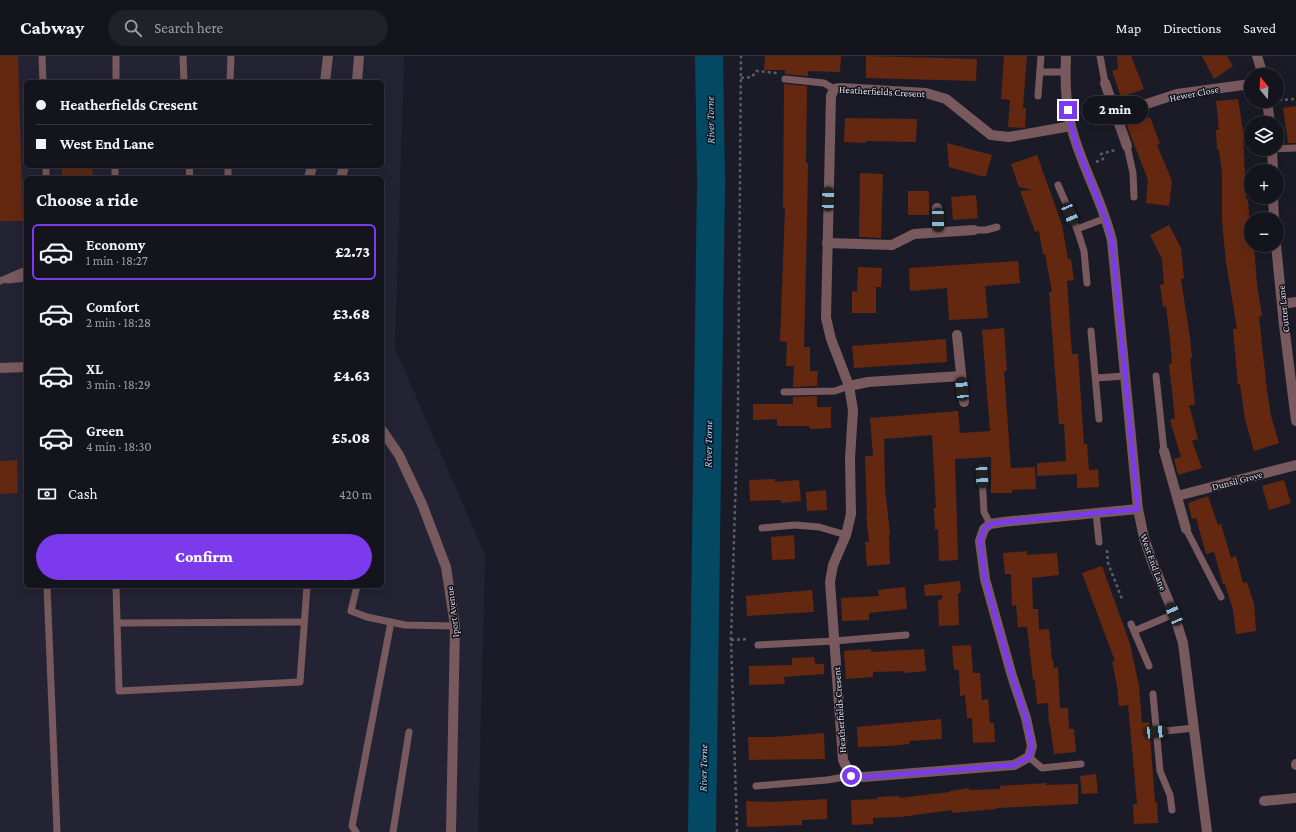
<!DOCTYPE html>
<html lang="en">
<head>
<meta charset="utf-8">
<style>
  :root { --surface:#14141d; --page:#21212a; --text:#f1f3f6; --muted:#9d9ea4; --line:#33333b; --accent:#7c3aed }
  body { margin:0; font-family:"Crimson Pro",serif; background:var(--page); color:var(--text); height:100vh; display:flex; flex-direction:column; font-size:15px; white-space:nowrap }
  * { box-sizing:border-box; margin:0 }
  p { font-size:13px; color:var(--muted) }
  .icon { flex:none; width:22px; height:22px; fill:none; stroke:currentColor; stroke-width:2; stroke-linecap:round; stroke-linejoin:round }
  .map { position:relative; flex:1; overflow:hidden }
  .panel { position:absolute; left:24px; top:120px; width:360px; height:412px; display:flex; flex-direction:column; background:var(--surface); border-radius:6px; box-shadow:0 4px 16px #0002,0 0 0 1px var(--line) }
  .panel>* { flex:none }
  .hud { position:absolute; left:24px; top:24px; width:360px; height:88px; border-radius:6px; box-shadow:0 4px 16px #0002,0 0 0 1px var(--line); display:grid; align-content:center; height:88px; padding:0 12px; background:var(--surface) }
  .needle { width:26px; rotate:341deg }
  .tools { position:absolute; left:1244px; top:12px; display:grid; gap:8px }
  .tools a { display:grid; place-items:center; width:40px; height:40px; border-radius:50%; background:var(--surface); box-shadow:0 4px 16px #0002,0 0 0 1px var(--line); font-size:20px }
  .end { position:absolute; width:18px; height:18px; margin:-9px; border:5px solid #7c3aed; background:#fff; box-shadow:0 0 0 2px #fff }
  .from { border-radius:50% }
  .bubble { position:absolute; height:28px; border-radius:14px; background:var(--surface); box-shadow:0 4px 16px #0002,0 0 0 1px var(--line); font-size:13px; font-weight:800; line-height:28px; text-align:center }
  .car { position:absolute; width:12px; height:24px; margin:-12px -6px; border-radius:5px; box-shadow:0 0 3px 1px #0007; background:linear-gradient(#222 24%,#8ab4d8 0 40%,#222 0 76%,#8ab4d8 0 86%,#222 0) }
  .hud b { display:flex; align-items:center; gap:14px; height:38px; font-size:15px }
  .hud b+b { border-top:1px solid var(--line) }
  .hud i { width:10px; height:10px; background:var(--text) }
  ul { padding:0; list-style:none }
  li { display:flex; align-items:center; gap:12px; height:56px; margin:0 8px 6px; padding:0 4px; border:2px solid transparent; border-radius:6px }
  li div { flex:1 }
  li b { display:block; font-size:15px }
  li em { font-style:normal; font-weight:800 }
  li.on { border-color:var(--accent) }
  li>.icon { width:36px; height:36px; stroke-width:1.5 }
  h2 { padding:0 12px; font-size:18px; line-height:48px }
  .pay { display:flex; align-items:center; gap:10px; height:44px; padding:0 12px; font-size:15px }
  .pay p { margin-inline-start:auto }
  .button { display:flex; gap:8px; margin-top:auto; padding:8px 12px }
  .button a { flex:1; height:46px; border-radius:24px; background:var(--accent); color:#fff; font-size:16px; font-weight:800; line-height:46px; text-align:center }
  header { display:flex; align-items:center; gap:24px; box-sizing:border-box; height:56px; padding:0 20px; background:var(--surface); border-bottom:1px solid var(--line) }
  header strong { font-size:19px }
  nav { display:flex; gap:22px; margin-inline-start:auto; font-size:14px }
  .search { width:280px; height:36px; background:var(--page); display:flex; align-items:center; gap:10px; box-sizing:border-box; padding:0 14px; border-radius:22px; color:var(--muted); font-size:15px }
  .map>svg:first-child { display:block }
</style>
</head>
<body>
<header>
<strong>Cabway</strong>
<div class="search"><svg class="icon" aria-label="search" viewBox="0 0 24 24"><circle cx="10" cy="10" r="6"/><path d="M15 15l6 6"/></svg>Search here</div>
<nav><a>Map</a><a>Directions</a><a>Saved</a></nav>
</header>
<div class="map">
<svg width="1296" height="776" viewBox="0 0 1296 776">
  <rect width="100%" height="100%" fill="#1b1b27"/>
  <path fill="#232334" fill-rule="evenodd" d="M0,0h404l-9,292 90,207 -7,277h-478zM26,26h356v84h-356zM26,122h356v408h-356z"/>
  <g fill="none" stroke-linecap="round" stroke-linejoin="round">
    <path stroke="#034963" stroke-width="28" d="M702,776l9,-650 -2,-126"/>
  </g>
  <g fill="#642811">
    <path d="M0,0h18l5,165h-23z"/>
    <path d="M765,0h76l-1,16 -32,-1v5l-23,-2v-4h-21z"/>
    <path d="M866,0l111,3 -1,22 -110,-3z"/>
    <path d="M1004,0h23l-4,52h3l-1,20 -17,-1 2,-27 -9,-1z"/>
    <path d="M1117,0h14l13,33 -23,8 -9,-26 6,-2z"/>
    <path d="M1202,0h25l6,10 -19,13z"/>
    <path d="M784,28l23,2 -1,77h2l-1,61 -3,123h6v24h8l-1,15 -24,1 1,-21h-8l1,-24 -7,-1 5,-133h-2z"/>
    <path d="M1238,43l5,32 3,69 2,-1 3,46h3l3,39 5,32 -3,1 8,73 4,26 8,27 -25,8 -9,-32 -5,-35 -2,1 -5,-56h4l-11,-67 -4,-41v-48l-3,-23h-2l-1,-20h3l-3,-29z"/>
    <path d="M1296,50v37h-8l-5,-35z"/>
    <path d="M1150,61l10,27 -3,1 15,36 -3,25 -23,-3 2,-23 -21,-54z"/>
    <path d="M845,62l72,1 -1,23 -50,-1v2l-22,-1z"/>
    <path d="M947,87l45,12 -6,21h-5l-32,-9z"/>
    <path d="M1037,99l25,70 6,34h3l3,21 -7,1 5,73h6l6,90h3l2,26 9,-1 1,18 -22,1v-14l-40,2v-13l29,-2 -2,-37h-5l-10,-132h3l-7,-38h-2l-4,-23 -4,1 -15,-41 12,-1 -13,-3 -8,-23z"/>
    <path d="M62,110h30l1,12h-31z"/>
    <path d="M860,117l23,1 -2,64 -22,-1z"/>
    <rect x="908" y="135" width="21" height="24"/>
    <path d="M976,139l2,23 -25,2 -2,-23z"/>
    <path d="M1169,169l12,23 3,30 -3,1 9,59 2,20h-2l5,47h-6l9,34 -6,2 10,27 -24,7 -4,-16 7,-2 -11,-37 5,-2 -6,-54 3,-1 -2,-24 -4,-33 -3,1 -3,-22 4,-1 -2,-25 -12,-24z"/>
    <path d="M1018,205l2,22 -35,3 3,32 -39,2 -2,-32 -37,3 -1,-23z"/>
    <path d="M858,211l24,1 -1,19h-5v26h-24v-22l5,1z"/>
    <path d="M1004,272l3,43h-3l7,97 24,-1 1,22 -24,1v3h-21v-36l-36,2 3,101 -19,1 -1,-32 -3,1 -1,-22h2l-4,-73 -48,4 1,49 5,46h-1l1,30 -23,2 -2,-24h4l-3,-26h1l-2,-60h8l-3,-38 88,-7 2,22 30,-2 -8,-101z"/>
    <path d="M946,283l1,23 -93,6 -2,-22z"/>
    <path d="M817,340v11h14v21l-21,1 -1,-3h-32v-7l-24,1v-16h40v-7z"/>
    <path d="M17,404l1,33 -18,1v-33z"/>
    <path d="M775,423v3l24,-2 2,21 -20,2v-3l-31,1 -1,-21z"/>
    <path d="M1284,424l7,23 -22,7 -7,-24z"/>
    <path d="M826,434l1,20 -20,1 -1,-19z"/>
    <path d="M1208,440l10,29 3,-1 10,34 5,-2 7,27 4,-1 7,22 2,27 -20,3 -3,-24 -8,-26h-2l-9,-32 -8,2 -10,-36 -4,1 -4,-16z"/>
    <path d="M794,479l1,24 -23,1 -1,-23z"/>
    <path d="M1027,495v4l30,-2 2,22 -27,3 1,31h5l1,21 10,-1 3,31h1l1,8 4,-1 2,41h8l1,21h5l2,23 -22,2 -4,-29h-1l-1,-22 -11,1 -2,-24h-2l-6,-53h-9l-2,-22 -4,1 -1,-32h-6l-2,-21z"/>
    <path d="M1102,510l28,78 9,42 3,37 7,-1 6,80h2l1,21 -24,1 -1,-20h4l-9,-99 -9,1 -2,-20 -5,-25h3l-33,-88z"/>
    <path d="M960,525l1,12h-3l1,32 -20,1 -1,-26 4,-1v-4l-17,1 -1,-11z"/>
    <path d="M905,531l2,22 -38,4v7l-27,1 -1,-23 38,-2 -1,-6z"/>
    <path d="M812,534l2,22 -67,4 -1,-20z"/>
    <path d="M971,589l2,28h7l2,27 6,-1 2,24h4l1,19 -22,1 -1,-25h-5l-2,-23 -5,1 -1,-26h-5l-2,-24z"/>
    <path d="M871,593v3l53,-3 2,22 -22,2v-2l-31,1v5l-27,2 -2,-28z"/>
    <path d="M814,601l1,7h9v10l-40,3 1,7 -36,1v-19l43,-1v-7z"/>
    <path d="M941,663l1,20 -33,2 1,3 -21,2 -31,1 -1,-20z"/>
    <path d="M824,677l1,26 -76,1 -1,-23h25z"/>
    <path d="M1096,718l2,19 -16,1 -2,-18z"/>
    <path d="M1046,727v2l32,-1v20l-82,4v1l-44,4v-3l-52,7 -27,1v6l-21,1 -1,-25 26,-1v-2l22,-1v2l51,-6v-1l19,-3v2l31,-1v-3z"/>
    <path d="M827,743v20l-25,1v5l-55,2 -1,-26 25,1z"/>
  </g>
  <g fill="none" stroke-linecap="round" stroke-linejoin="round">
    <g stroke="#5c5d67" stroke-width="2.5" stroke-dasharray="3 3" stroke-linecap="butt">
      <path d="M741,22l11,-1 4,-6 21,2"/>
      <path d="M1279,44l17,-1"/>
      <path d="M1096,106l7,-3 -2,-5 14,-4"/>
      <path d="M1107,494l1,13 14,36"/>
      <path d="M731,584l18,-1"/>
      <path d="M737,776l-6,-192 7,-233 3,-351"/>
    </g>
    <g stroke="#78595d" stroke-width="7">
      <path d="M42,0l1,26"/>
      <path d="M183,0l1,26"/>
      <path d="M1100,0l5,27"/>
      <path d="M1040,16h26"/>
      <path d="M785,23l39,4 10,6"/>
      <path d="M116,26v-26"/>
      <path d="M230,26l1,-26"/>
      <path d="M1038,40l3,-40"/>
      <path d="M1127,90l6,27 1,24"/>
      <path d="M1272,93l24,-1"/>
      <path d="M46,110v12"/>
      <path d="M189,110l1,12"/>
      <path d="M115,122v-12"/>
      <path d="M228,122v-12"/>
      <path d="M1058,129l19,44 7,22 3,32"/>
      <path d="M1077,173l29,-11"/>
      <path d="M974,174h12l11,-3"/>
      <path d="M8,224l18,-2"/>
      <path d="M0,225l26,-11"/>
      <path d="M1091,275l8,88"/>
      <path d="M1156,320l8,75"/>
      <path d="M1096,322l29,-2"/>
      <path d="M784,336l51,-1 14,-5"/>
      <path d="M982,420l2,36 6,12"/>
      <path d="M1096,457l3,29"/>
      <path d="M762,472l33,-3 24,2 27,8"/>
      <path d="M1186,473l35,68"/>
      <path d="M47,530l10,246"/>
      <path d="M116,530l3,105 181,-9 7,-96"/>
      <path d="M357,530l-6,25 16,6 38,8 50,1"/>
      <path d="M117,567l187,-1"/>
      <path d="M1131,568l18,42"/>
      <path d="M1134,575l40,-17"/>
      <path d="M758,589l76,-4 72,-6"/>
      <path d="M1153,638l7,77 10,24 2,15"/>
      <path d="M1156,676l38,-4"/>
      <path d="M1029,701l13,11 39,-4"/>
      <path d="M756,730l71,-6 24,-4"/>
      <path d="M356,776l-4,-6 39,-204"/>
      <path d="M393,776l16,-100"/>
    </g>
    <g stroke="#78595d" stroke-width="10">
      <path d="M1257,0l6,19"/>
      <path d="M325,26l3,-26"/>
      <path d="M357,26l2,-26"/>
      <path d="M1105,27l22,63"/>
      <path d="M1267,45l3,22"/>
      <path d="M1116,58l61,-20 74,-10"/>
      <path d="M1071,70l-62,11 -18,-2 -45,-36 -20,-6 -85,-5 -7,1 -3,7 -5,222 5,21 18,47 4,24 -3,49 1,55 -5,21 -13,30 -3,17 13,178 8,16 13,1 150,-12 15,-8 3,-11 -6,-28 -14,-42 -27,-97 -5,-38 4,-12 6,-5 13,-2 135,-13"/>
      <path d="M1272,93l1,22"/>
      <path d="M309,122l3,-12"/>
      <path d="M341,122l3,-12"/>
      <path d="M1273,141l1,22"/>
      <path d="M937,152l1,24"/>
      <path d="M827,187l65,2 22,-11 60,-4"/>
      <path d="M1276,189l8,80 12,96"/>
      <path d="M1282,248l14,-2"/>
      <path d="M957,279l7,67"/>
      <path d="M0,312l26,-1"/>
      <path d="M849,330l19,-4 93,-6"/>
      <path d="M382,374l17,25 23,49 24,63 9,59 -4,206"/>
      <path d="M1164,395l22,78"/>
      <path d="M1177,440l119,-31"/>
      <path d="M1296,708v1"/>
      <path d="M1264,745l32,-3"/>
    </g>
    <path stroke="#78595d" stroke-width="10" d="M1066,0c-1,23 -1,47 5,70 10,40 32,75 41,115l26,268 6,29 9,26 21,50 9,29 24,189"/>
  </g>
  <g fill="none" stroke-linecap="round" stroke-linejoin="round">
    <path stroke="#7c3aed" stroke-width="5" d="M851,720l13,1 150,-12 15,-8 3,-11 -6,-28 -14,-42 -27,-97 -5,-38 4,-12 6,-5 13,-2 135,-13 -26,-268c-11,-45 -37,-85 -44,-131"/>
  </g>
  <g text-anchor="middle" stroke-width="3" stroke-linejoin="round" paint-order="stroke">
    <g font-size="10" fill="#dedfe7" stroke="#12121d">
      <text transform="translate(882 35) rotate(3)" y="4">Heatherfields Cresent</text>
      <text transform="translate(1194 37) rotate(-11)" y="4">Hewer Close</text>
      <text transform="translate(1283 253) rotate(-96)" y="4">Cutter Lane</text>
      <text transform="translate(1237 424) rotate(-15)" y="4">Dunsil Grove</text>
      <text transform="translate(1154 506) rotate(70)" y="4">West End Lane</text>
      <text transform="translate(452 556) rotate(-97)" y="4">Iport Avenue</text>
      <text transform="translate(839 654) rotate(-94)" y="4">Heatherfields Cresent</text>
    </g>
    <g font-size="11" font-style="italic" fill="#9fdaf9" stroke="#12121d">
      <text transform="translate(710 64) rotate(-91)" y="4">River Torne</text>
      <text transform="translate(708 388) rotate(-89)" y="4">River Torne</text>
      <text transform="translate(703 712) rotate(-89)" y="4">River Torne</text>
    </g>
  </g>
</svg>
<div class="tools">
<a><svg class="needle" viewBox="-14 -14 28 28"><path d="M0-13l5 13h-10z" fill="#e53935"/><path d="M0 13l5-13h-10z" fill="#9d9ea4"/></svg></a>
<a><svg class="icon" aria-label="layers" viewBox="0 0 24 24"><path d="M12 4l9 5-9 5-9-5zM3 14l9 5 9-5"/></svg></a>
<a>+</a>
<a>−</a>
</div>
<i class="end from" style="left:851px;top:720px"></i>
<i class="end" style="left:1068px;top:54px"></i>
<div class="bubble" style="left:1082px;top:40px;width:66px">2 min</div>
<i class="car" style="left:828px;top:143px;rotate:2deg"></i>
<i class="car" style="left:1070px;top:158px;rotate:157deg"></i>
<i class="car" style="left:938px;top:164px;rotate:179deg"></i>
<i class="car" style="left:962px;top:333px;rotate:354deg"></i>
<i class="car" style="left:982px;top:420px;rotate:177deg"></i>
<i class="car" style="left:1174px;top:558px;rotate:337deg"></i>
<i class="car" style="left:1156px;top:676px;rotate:85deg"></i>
<div class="hud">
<b><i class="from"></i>Heatherfields Cresent</b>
<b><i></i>West End Lane</b>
</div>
<section class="panel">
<h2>Choose a ride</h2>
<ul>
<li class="on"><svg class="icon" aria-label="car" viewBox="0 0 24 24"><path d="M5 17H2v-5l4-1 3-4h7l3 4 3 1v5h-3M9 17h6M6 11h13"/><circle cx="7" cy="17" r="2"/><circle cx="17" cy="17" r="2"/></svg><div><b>Economy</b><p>1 min · 18:27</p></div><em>£2.73</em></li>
<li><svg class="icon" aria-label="car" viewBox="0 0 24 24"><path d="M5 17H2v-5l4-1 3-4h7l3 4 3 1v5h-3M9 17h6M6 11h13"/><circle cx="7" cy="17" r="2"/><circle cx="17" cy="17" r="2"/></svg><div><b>Comfort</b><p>2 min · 18:28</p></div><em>£3.68</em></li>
<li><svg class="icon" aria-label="car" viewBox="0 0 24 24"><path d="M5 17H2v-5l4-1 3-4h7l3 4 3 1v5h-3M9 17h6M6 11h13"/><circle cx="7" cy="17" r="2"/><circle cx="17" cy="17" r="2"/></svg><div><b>XL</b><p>3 min · 18:29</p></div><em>£4.63</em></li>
<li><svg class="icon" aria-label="car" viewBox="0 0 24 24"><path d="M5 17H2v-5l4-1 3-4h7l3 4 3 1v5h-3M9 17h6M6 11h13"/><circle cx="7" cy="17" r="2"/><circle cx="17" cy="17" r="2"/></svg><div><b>Green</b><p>4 min · 18:30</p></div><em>£5.08</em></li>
</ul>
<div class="pay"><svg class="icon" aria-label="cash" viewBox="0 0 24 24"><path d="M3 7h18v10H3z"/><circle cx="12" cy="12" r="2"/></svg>Cash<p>420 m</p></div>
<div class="button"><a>Confirm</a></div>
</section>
</div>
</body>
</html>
